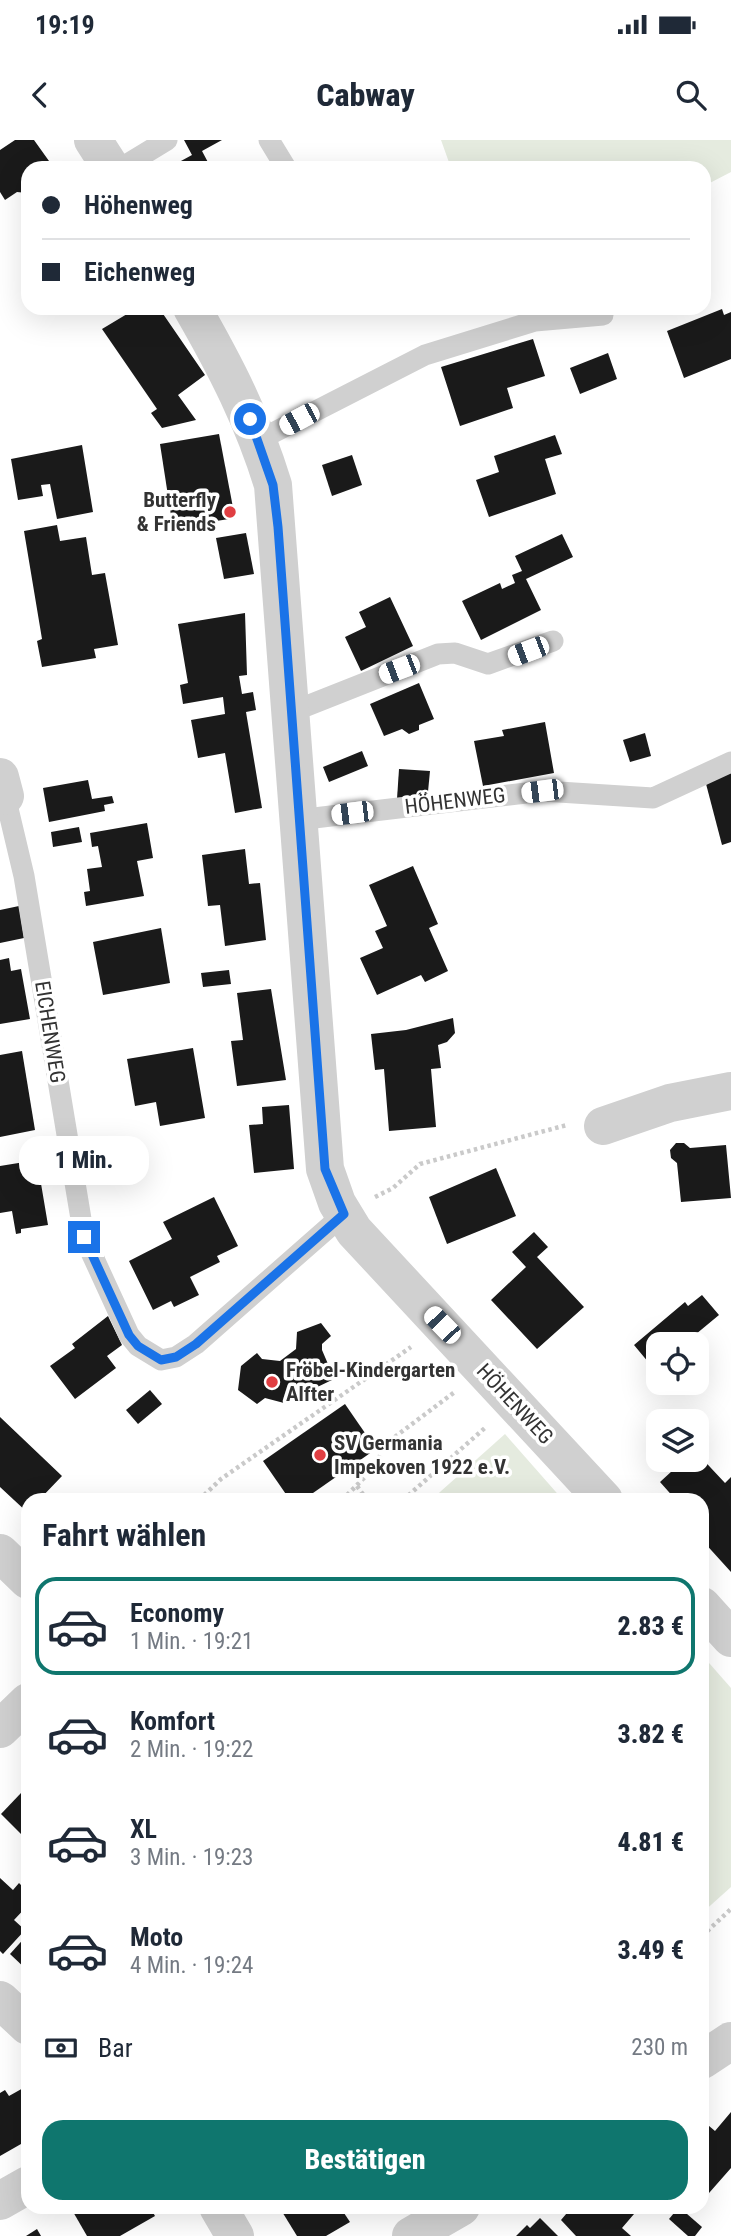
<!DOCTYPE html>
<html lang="de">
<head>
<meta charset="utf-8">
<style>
  :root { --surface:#fff; --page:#f6f6f7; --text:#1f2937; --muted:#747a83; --line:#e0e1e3; --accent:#0f766e }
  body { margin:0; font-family:"Roboto Condensed",sans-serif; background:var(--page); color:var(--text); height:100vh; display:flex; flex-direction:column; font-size:26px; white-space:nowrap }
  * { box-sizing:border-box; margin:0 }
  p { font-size:23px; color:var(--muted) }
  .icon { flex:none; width:38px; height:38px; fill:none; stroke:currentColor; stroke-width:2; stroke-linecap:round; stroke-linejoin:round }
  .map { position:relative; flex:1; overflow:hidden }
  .panel { position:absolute; left:21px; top:1353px; width:688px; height:721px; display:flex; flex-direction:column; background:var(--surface); border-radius:21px; box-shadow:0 7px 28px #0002 }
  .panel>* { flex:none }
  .banner { position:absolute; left:21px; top:21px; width:690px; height:154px; border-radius:21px; box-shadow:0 7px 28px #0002; display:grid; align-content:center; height:154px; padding:0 21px; background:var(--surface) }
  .fabs { position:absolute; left:646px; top:1192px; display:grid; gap:14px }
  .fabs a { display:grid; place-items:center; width:63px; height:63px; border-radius:14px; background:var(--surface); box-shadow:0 7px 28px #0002; font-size:35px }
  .end { position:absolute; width:32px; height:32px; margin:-16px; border:9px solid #1a73e8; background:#fff; box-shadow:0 0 0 4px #fff }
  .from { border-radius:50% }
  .bubble { position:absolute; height:49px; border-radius:21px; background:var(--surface); box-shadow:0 7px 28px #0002; font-size:23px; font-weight:800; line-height:49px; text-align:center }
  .car { position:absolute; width:21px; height:42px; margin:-21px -10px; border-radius:9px; box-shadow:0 0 5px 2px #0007; background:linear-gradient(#fff 24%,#345 0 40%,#fff 0 76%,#345 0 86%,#fff 0) }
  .banner b { display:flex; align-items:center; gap:24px; height:66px; font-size:26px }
  .banner b+b { border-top:2px solid var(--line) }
  .banner i { width:18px; height:18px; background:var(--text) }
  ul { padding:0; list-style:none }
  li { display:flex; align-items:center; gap:21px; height:98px; margin:0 14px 10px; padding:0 7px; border:4px solid transparent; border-radius:21px }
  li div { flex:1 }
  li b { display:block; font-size:26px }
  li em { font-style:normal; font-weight:800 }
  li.active { border-color:var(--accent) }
  li>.icon { width:63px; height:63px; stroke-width:1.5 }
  h2 { padding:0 21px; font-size:32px; line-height:84px }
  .pay { display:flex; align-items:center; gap:18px; height:77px; padding:0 21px; font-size:26px }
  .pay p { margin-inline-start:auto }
  .primary-button { display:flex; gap:14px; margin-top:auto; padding:14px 21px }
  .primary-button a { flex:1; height:80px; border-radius:21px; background:var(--accent); color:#fff; font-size:28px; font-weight:800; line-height:80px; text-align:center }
  .status { display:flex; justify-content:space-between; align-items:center; height:49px; padding:0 35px; background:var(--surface); direction:ltr }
  .status svg { height:19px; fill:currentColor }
  header { display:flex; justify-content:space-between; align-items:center; height:91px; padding:0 21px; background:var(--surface); font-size:32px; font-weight:800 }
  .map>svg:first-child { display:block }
</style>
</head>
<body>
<div class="status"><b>19:19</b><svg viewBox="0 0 49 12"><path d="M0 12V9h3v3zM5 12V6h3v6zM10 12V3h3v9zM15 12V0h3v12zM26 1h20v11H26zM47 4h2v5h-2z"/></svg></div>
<header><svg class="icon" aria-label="back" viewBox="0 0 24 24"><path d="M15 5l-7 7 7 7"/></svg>Cabway<svg class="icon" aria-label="search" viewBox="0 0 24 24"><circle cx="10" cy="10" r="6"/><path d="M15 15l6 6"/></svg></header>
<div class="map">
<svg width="731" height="2096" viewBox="0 0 731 2096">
  <rect width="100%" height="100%" fill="#fff"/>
  <g fill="#e5ebdf">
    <path d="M441,0h290v32l-27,14v-18h-253z"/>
    <path d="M505,1294l58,66h-132z"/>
    <path d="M702,1515l29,33v199l-29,26z"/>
  </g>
  <g fill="#1a1a1a">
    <path d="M15,0h19l20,28h-26l-1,25 -10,-1 -12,8 -5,-8v-42z"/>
    <path d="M184,0h38l-20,11 9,17h-43l24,-13z"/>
    <path d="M137,168h22l46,67 -27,20 18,25 -34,8 -11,-15 6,-4 -55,-80z"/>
    <path d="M269,168h16l-12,7z"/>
    <path d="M722,169l2,6 7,-3v47l-47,19 -17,-47z"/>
    <path d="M533,199l12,37 -38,12 6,20 -53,18 -19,-59z"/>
    <path d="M608,213l9,26 -37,15 -10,-26z"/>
    <path d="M219,294l16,84 -62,10 -13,-84z"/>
    <path d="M555,295l7,19 -17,5 11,35 -67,23 -13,-37 23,-8 -5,-16z"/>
    <path d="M82,305l11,67 -36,7 -7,-35 -9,1 2,11 -25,4 -7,-41z"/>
    <path d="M352,315l10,30 -30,11 -10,-31z"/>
    <path d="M57,385l3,16 26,-4 6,38 13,-2 13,72 -24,4 2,9 -54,9 -5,-26 5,-2 -18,-108z"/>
    <path d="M246,393l8,41 -30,5 -8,-41z"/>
    <path d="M562,394l11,23 -47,22 15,31 -60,30 -19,-39 38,-18 2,6 13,-6 -3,-8 10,-4 -7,-15z"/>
    <path d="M390,457l23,49 -52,25 -16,-34 21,-10 -7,-15z"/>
    <path d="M245,473l2,62 -8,1 3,18 11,-2 3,18 -10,2 16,96 -27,5 -10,-60 -27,5 -7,-38 34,-6 -2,-17 -40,7 -3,-19 8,-2 -10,-59z"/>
    <path d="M419,543l15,36 -15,6v5l-10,4 -7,-5 -18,7 -14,-32z"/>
    <path d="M545,582l9,51 -71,13 -9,-45 30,-5 -2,-6z"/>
    <path d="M645,593l6,23 -21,6 -7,-22z"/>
    <path d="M362,611l6,15 -39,16 -6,-15z"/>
    <path d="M399,629l31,2 -3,31 -30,-3z"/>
    <path d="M731,633v69l-9,3 -17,-65z"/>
    <path d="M88,640l4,19 20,-3 2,7 -10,2 1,6 -56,11 -6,-34z"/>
    <path d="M147,683l6,35 -16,3 7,35 -58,10 -2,-14 6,-1 -3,-22 15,-2 -4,-21 -6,1 -2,-14z"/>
    <path d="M79,687l3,15 -29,5 -2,-15z"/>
    <path d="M245,709l4,35 11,-1 6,57 -41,6 -5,-41 -12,1 -6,-51z"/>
    <path d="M413,726l25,58 -9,4 19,43 -23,11 -4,-7 -44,20 -17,-37 23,-10 -8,-17 12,-5 -18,-41z"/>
    <path d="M19,766l5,32 -24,5v-33z"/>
    <path d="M161,788l9,55 -67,12 -10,-53z"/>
    <path d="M9,818l2,13 10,-2 9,50 -30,5v-64z"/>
    <path d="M229,830l2,14 -28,3 -2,-14z"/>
    <path d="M271,849l15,91 -49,6 -6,-45 12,-1 -6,-47z"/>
    <path d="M453,878l2,15 -8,9 -9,3 3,23 -10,1 5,58 -47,4 -5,-62 -9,1 -4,-36 35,-4z"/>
    <path d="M193,908l12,70 -45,8 -4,-24 -21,4 -8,-47z"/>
    <path d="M22,911l13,79 -35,7v-82z"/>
    <path d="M289,965l5,64 -40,4 -5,-48 14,-1 -1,-17z"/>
    <path d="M676,1003h8l6,5 36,-3 5,53 -50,4 -4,-39 -6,-5 -1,-8z"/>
    <path d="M37,1020l11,65 -27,4v4l-5,1 -4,-23 -12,2v-47z"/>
    <path d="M496,1028l20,48 -69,28 -18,-47z"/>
    <path d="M214,1057l24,49 -21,10 3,6 -30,15 9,18 -25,12 -3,-6 -18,9 -24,-49 43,-22 -9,-17z"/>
    <path d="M534,1092l14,15 -11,10 47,50 -47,42 -46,-49 35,-33 -14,-15z"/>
    <path d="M702,1155l17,20 -35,29h-26v22l-4,3 -20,-24 51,-43 3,4z"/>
    <path d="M108,1176l14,29 -15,11 9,12 -41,31 -25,-33 25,-18 -3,-4z"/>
    <path d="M321,1183l10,13 -9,8v6l6,14 7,3 -1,12 -50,24 -19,-5 -8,6 -19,-14 3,-24 16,-13 5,6 18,2 16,-12 1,-17z"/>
    <path d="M150,1250l12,14 -24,20 -12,-14z"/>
    <path d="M345,1264l31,45 -73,51h-13l-27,-39z"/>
    <path d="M0,1277l62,59 -23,24h-11v13l-28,-26z"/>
    <path d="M696,1312l29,31 6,-6v95l-29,-32v-40h-26l-16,-18 24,-22h12z"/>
    <path d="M21,1653l7,8v40l-27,-27z"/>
    <path d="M0,1738l13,12 6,-7 9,9v13l-14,15 11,10 -22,24 -3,-3z"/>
    <path d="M28,1794v37l-18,-17z"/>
    <path d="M25,1947l3,53 -28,16v-63l5,-3 4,6z"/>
    <path d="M731,1972v56l-29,33v-81l13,11z"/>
    <path d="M77,2067h73l5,9 -35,20h-33l-15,-26z"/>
    <path d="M286,2067h54l10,15 -24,14h-29l-16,-26z"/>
    <path d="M572,2067l7,1 61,-1 -18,21 9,8h-55l-15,-16z"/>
    <path d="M679,2067l23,20 -7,9h-7l-19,-17z"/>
    <path d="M540,2078l18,18h-42l11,-11 3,3z"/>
    <path d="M37,2089l4,7h-15z"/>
  </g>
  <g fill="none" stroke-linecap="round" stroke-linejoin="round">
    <g stroke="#cacaca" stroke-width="4.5" stroke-dasharray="3.5 3.5" stroke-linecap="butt">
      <path d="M375,1057l18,-9 27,-24 147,-39"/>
      <path d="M357,1346l10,14"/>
      <path d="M199,1360l22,-21 190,-132"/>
      <path d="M342,1360l34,-34 8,-21 72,-54"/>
      <path d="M403,1360l83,-73"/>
      <path d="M702,1796l29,-27"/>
    </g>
    <g stroke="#d0d0d0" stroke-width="21">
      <path d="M269,0l17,28"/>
      <path d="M121,28l46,-28"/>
      <path d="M259,300l166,-85 110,-34 68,-6"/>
      <path d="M289,573l149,-59 17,-1 33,11 65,-23"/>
      <path d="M5,656l19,80 60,361 45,98 9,11 23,14 15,-3 20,-13 148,-130"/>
      <path d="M297,680l246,-29 110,7 78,-36"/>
    </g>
    <g stroke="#d0d0d0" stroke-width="38">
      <path d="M93,0l18,28"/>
      <path d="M192,168c34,59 61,112 81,177l52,684 12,34 17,28 250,269"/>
      <path d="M0,637l5,19"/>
      <path d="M603,986l67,-23 61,-12"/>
      <path d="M0,1413l28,27"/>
      <path d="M702,1466l29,32"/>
      <path d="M0,1589l28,-27"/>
      <path d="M0,1860l28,26"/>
      <path d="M702,1920l29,-19"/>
      <path d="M0,2061l28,-16"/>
      <path d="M218,2067l17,29"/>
      <path d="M411,2096l50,-29"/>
    </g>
  </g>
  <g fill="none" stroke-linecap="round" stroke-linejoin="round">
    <path stroke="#1a73e8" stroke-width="9" d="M84,1097l45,98 9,11 23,14 15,-3 20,-13 148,-130 -19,-45 -47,-642 -5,-42 -23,-66"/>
  </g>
  <g fill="#e03e42" stroke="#fff" stroke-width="2.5">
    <circle cx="230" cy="372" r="7"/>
    <circle cx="272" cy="1242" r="7"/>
    <circle cx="320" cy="1315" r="7"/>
  </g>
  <g text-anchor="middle" stroke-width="7" stroke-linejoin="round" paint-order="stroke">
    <g font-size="21" font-weight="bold" fill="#333" stroke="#fff" text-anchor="start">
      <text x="216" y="367" text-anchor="end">Butterfly<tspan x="216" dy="24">&amp; Friends</tspan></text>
      <text x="286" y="1237">Fröbel-Kindergarten<tspan x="286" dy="24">Alfter</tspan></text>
      <text x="334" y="1310">SV Germania<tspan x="334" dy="24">Impekoven 1922 e.V.</tspan></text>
    </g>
    <g font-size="21" fill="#333" stroke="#fff">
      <text transform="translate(455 661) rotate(-7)" y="7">HÖHENWEG</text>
      <text transform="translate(50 892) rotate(81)" y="7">EICHENWEG</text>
      <text transform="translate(515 1264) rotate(47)" y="7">HÖHENWEG</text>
    </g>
  </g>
</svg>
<div class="fabs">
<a><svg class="icon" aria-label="locate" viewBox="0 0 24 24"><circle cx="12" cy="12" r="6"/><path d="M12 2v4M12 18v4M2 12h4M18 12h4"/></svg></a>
<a><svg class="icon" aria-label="layers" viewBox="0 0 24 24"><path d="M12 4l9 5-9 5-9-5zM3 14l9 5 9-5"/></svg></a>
</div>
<i class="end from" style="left:250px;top:279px"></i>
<i class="end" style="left:84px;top:1097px"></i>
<div class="bubble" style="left:19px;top:996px;width:130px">1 Min.</div>
<i class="car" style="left:299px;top:279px;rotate:242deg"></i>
<i class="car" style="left:528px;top:511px;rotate:249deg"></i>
<i class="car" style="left:399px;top:529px;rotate:249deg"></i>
<i class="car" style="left:542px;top:651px;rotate:263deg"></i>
<i class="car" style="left:352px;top:673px;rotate:263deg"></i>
<i class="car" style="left:442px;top:1185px;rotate:316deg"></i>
<div class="banner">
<b><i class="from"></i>Höhenweg</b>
<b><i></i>Eichenweg</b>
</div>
<section class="panel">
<h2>Fahrt wählen</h2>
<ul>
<li class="active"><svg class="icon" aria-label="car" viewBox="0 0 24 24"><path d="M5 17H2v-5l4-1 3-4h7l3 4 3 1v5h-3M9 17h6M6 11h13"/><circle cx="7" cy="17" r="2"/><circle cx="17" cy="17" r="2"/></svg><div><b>Economy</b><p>1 Min. · 19:21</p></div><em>2.83 €</em></li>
<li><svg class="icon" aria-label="car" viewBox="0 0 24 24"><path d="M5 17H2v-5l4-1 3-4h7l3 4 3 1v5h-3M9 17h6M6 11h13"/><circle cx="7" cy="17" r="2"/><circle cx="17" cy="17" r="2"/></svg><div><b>Komfort</b><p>2 Min. · 19:22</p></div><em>3.82 €</em></li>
<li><svg class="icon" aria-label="car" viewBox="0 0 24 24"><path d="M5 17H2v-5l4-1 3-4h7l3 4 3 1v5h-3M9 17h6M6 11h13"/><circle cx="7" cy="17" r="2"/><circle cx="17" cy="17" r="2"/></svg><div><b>XL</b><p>3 Min. · 19:23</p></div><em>4.81 €</em></li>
<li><svg class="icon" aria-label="car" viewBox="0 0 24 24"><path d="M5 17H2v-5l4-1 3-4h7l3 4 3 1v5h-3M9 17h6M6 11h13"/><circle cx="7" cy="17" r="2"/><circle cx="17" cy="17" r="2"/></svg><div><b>Moto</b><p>4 Min. · 19:24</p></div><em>3.49 €</em></li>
</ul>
<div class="pay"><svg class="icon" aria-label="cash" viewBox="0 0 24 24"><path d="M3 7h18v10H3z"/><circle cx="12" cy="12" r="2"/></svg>Bar<p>230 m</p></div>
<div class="primary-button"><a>Bestätigen</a></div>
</section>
</div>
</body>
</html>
